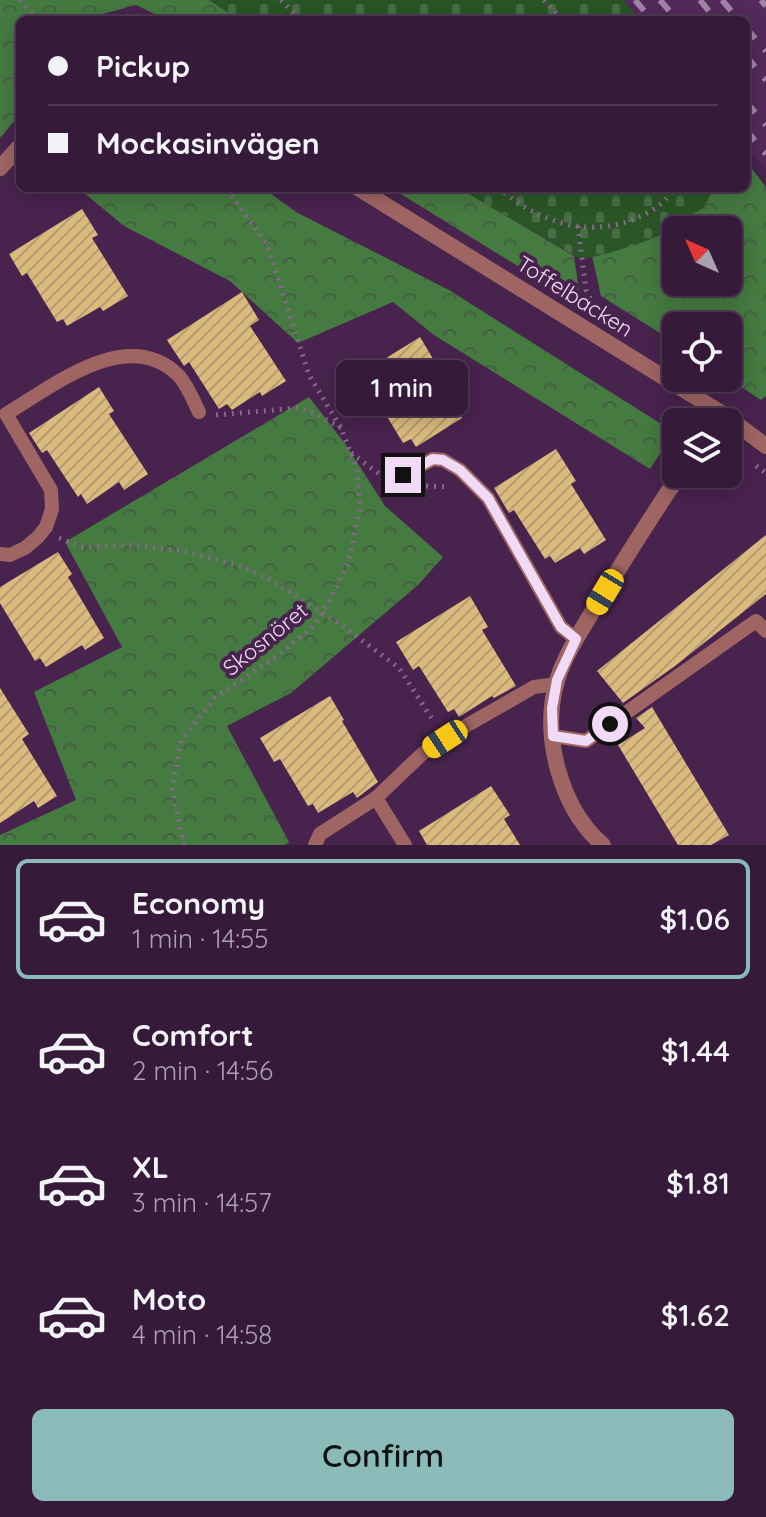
<!DOCTYPE html>
<html lang="en">
<head>
<meta charset="utf-8">
<style>
  :root { --surface:#361a3a; --page:#3d2342; --text:#f1f3f6; --muted:#aaa1af; --line:#503854; --accent:#8bbbb9 }
  body { margin:0; font-family:Quicksand,sans-serif; background:var(--page); color:var(--text); height:100vh; display:flex; flex-direction:column; font-size:30px; white-space:nowrap }
  * { box-sizing:border-box; margin:0 }
  p { font-size:26px; color:var(--muted) }
  .icon { flex:none; width:44px; height:44px; fill:none; stroke:currentColor; stroke-width:2; stroke-linecap:round; stroke-linejoin:round }
  .map { position:relative; height:845px; overflow:hidden }
  .panel { display:flex; flex-direction:column; background:var(--surface); flex:1 }
  .panel>* { flex:none }
  .guide { position:absolute; left:16px; top:16px; width:734px; height:176px; border-radius:12px; box-shadow:0 4px 20px #0003,0 0 0 2px var(--line); display:grid; align-content:center; height:176px; padding:0 32px; background:var(--surface) }
  .needle { width:52px; rotate:315deg }
  .buttons { position:absolute; left:662px; top:216px; display:grid; gap:16px }
  .buttons a { display:grid; place-items:center; width:80px; height:80px; border-radius:12px; background:var(--surface); box-shadow:0 4px 20px #0003,0 0 0 2px var(--line); font-size:40px }
  .end { position:absolute; width:36px; height:36px; margin:-18px; border:10px solid #f1daf5; background:#111; box-shadow:0 0 0 4px #111 }
  .from { border-radius:50% }
  .bubble { position:absolute; height:56px; border-radius:12px; background:var(--surface); box-shadow:0 4px 20px #0003,0 0 0 2px var(--line); font-size:26px; font-weight:600; line-height:56px; text-align:center }
  .car { position:absolute; width:24px; height:48px; margin:-24px -12px; border-radius:10px; box-shadow:0 0 6px 2px #0007; background:linear-gradient(#f5c518 24%,#345 0 40%,#f5c518 0 76%,#345 0 86%,#f5c518 0) }
  .guide b { display:flex; align-items:center; gap:28px; height:76px; font-size:30px }
  .guide b+b { border-top:2px solid var(--line) }
  .guide i { width:20px; height:20px; background:var(--text) }
  ul { padding:14px 0 0; list-style:none }
  li { display:flex; align-items:center; gap:24px; height:120px; margin:0 16px 12px; padding:0 16px; border:4px solid transparent; border-radius:12px }
  li div { flex:1 }
  li b { display:block; font-size:30px }
  li em { font-style:normal; font-weight:600 }
  li.active { border-color:var(--accent) }
  li>.icon { width:72px; height:72px; stroke-width:1.5 }
  .primary-button { display:flex; gap:16px; margin-top:auto; padding:16px 32px }
  .primary-button a { flex:1; height:92px; border-radius:12px; background:var(--accent); color:#111; font-size:32px; font-weight:600; line-height:92px; text-align:center }
  .map>svg:first-child { display:block }
</style>
</head>
<body>
<div class="map">
<svg width="766" height="845" viewBox="0 0 766 845">
  <defs>
    <pattern id="forest-crowns" width="20" height="18" patternUnits="userSpaceOnUse" patternTransform="scale(2)"><rect width="20" height="18" fill="#457a40"/><path d="M2 6a3 3 0 1 1 6 0M12 15a3 3 0 1 1 6 0" fill="none" stroke="#466044"/></pattern>
    <pattern id="cemetery-stones" width="16" height="16" patternUnits="userSpaceOnUse" patternTransform="scale(2)"><rect width="16" height="16" fill="#2a5526"/><path d="M2 7V4a2 2 0 0 1 4 0v3zM10 15v-3a2 2 0 0 1 4 0v3z" fill="#496d46"/></pattern>
    <pattern id="building-hatch" width="6" height="6" patternUnits="userSpaceOnUse" patternTransform="scale(2)"><rect width="6" height="6" fill="#dbba7d"/><path d="M-1 1l2-2M0 6l6-6M5 7l2-2" fill="none" stroke="#b69c70"/></pattern>
  </defs>
  <rect width="100%" height="100%" fill="#48234e"/>
  <path fill="#54295b" d="M623,0h143v170l-20,-24v-126h-105z"/>
  <g fill="url(#forest-crowns)" fill-rule="evenodd">
    <path d="M0,0h209l31,20h-73l-31,-15 -55,15h-61v94l-20,24z"/>
    <path d="M746,161l20,26v209l-5,4 -33,-22v-52h-52v17l-75,-47 -10,-45 112,-43 11,-20h32zM676,230h52v52h-52z"/>
    <path d="M78,188h185l33,24 153,78 225,142 -24,37 -216,-134 -41,-33 -95,41 -68,-62 -106,-55z"/>
    <path d="M391,188h68l115,68 7,49z"/>
    <path d="M309,397l37,48 39,61 58,51 -25,28 -127,108 -64,33 62,116 -4,3h-285v-10l76,-35 -42,-108 88,-45 -57,-105z"/>
  </g>
  <g fill="url(#cemetery-stones)">
    <path d="M209,0h414l18,20h-401z"/>
    <path d="M459,188h255c-4,7 -7,16 -13,21 -32,30 -79,40 -119,51z"/>
  </g>
  <g fill="url(#building-hatch)">
    <path d="M82,209l16,26 -6,3 36,58 -25,15 -3,-4 -33,19 -4,-7 -6,3 -30,-49 -5,3 -13,-22z"/>
    <path d="M242,292l17,28 -9,6 36,55 -24,15 -2,-4 -28,18 -5,-6 -8,5 -30,-47 -5,4 -17,-26z"/>
    <path d="M420,337l15,25 -6,3 33,53 -46,29 -5,-8 -8,4 -29,-48 -7,5 -13,-22z"/>
    <path d="M99,387l15,24 -5,3 39,60 -24,16 -5,-8 -32,22 -6,-10 -3,3 -31,-47 -5,3 -13,-20z"/>
    <path d="M556,449l20,32 -5,3 35,56 -22,14 -4,-6 -25,15 -5,-7 -5,3 -31,-49 -5,3 -15,-25z"/>
    <path d="M766,535v59l-91,72 -52,37 -26,-32z"/>
    <path d="M58,552l14,22 -4,3 36,61 -19,12 -3,-5 -36,22 -6,-9 -5,3 -35,-58v-16z"/>
    <path d="M470,596l18,31 -6,3 34,56 -22,12 -2,-2 -33,21 -5,-8 -6,3 -29,-46 -6,4 -17,-28z"/>
    <path d="M0,688l29,46 -7,5 35,57 -19,12 -4,-7 -34,22z"/>
    <path d="M330,696l14,24 -2,1 36,61 -21,16 -4,-6 -35,21 -5,-9 -5,2 -28,-47 -6,3 -14,-24z"/>
    <path d="M652,707l77,128 -18,10h-33l-60,-100 27,-17 -9,-10z"/>
    <path d="M491,786l19,29 -6,4 16,26h-93l-8,-14z"/>
  </g>
  <g fill="none" stroke-linecap="round" stroke-linejoin="round">
    <g stroke="#88688d" stroke-width="5" stroke-dasharray="2 6" stroke-linecap="butt">
      <path d="M20,0l18,20"/>
      <path d="M281,0l19,20"/>
      <path d="M544,0l18,20"/>
      <path d="M498,188c11,8 23,18 36,24 35,18 71,21 107,4 13,-6 27,-15 31,-28"/>
      <path d="M578,226l8,64 10,20"/>
      <path d="M679,412l6,10"/>
      <path d="M216,415l81,-7 17,5 27,15"/>
      <path d="M351,453l34,25"/>
      <path d="M756,466l10,7"/>
      <path d="M426,486l22,1"/>
      <path d="M59,538l24,9 51,-2 54,7 52,14 29,13 71,45 59,44 35,54"/>
      <path d="M184,845l-12,-56 9,-48 34,-43 59,-40 41,-33 14,-24 19,-37 12,-56 -3,-39 -16,-41 -32,-53 -42,-131 -41,-56"/>
    </g>
    <g stroke="#9e6563" stroke-width="14">
      <path d="M403,475l30,-16 10,1 17,10 28,28 73,129 15,12"/>
      <path d="M0,554l10,1 15,-7 13,-11 8,-10 6,-18 -1,-19 -45,-76c46,-27 121,-89 172,-39 9,9 15,25 21,37"/>
      <path d="M553,736l33,5 170,-120 10,10"/>
      <path d="M376,798l29,47"/>
      <path d="M315,845l5,-11 56,-36 46,-44 28,-19 84,-48 23,-3"/>
    </g>
    <g stroke="#9e6563" stroke-width="16">
      <path d="M0,168l20,-22"/>
      <path d="M358,188l365,226 43,32"/>
      <path d="M603,845c-43,-37 -62,-110 -46,-164 7,-26 29,-58 43,-82 26,-42 52,-84 80,-125"/>
    </g>
    <g stroke="#a284a7" stroke-width="6" stroke-dasharray="14 14" stroke-linecap="butt">
      <path d="M635,0l17,20"/>
      <path d="M660,0l17,20"/>
      <path d="M700,0l16,20"/>
      <path d="M722,0l17,20"/>
      <path d="M761,0l5,6"/>
      <path d="M746,28l20,23"/>
      <path d="M746,56l20,24"/>
      <path d="M746,102l20,23"/>
      <path d="M746,130l20,24"/>
    </g>
  </g>
  <g fill="none" stroke-linecap="round" stroke-linejoin="round">
    <path stroke="#f1daf5" stroke-width="10" d="M403,475l30,-16 10,1 17,10 28,28 73,129 15,12 -19,41 -5,28 1,28 33,5 24,-17"/>
  </g>
  <g text-anchor="middle" stroke-width="8" stroke-linejoin="round" paint-order="stroke">
    <g font-size="22" fill="#f1daf5" stroke="#48234e">
      <text transform="translate(575 296) rotate(32)" y="8">Toffelbacken</text>
      <text transform="translate(265 639) rotate(-39)" y="8">Skosnöret</text>
    </g>
  </g>
</svg>
<div class="buttons">
<a><svg class="needle" viewBox="-14 -14 28 28"><path d="M0-13l5 13h-10z" fill="#e53935"/><path d="M0 13l5-13h-10z" fill="#aaa1af"/></svg></a>
<a><svg class="icon" aria-label="locate" viewBox="0 0 24 24"><circle cx="12" cy="12" r="6"/><path d="M12 2v4M12 18v4M2 12h4M18 12h4"/></svg></a>
<a><svg class="icon" aria-label="layers" viewBox="0 0 24 24"><path d="M12 4l9 5-9 5-9-5zM3 14l9 5 9-5"/></svg></a>
</div>
<i class="end from" style="left:610px;top:724px"></i>
<i class="end" style="left:403px;top:475px"></i>
<div class="bubble" style="left:336px;top:360px;width:132px">1 min</div>
<i class="car" style="left:605px;top:592px;rotate:211deg"></i>
<i class="car" style="left:445px;top:739px;rotate:237deg"></i>
<div class="guide">
<b><i class="from"></i>Pickup</b>
<b><i></i>Mockasinvägen</b>
</div>
</div>
<section class="panel">
<ul>
<li class="active"><svg class="icon" aria-label="car" viewBox="0 0 24 24"><path d="M5 17H2v-5l4-1 3-4h7l3 4 3 1v5h-3M9 17h6M6 11h13"/><circle cx="7" cy="17" r="2"/><circle cx="17" cy="17" r="2"/></svg><div><b>Economy</b><p>1 min · 14:55</p></div><em>$1.06</em></li>
<li><svg class="icon" aria-label="car" viewBox="0 0 24 24"><path d="M5 17H2v-5l4-1 3-4h7l3 4 3 1v5h-3M9 17h6M6 11h13"/><circle cx="7" cy="17" r="2"/><circle cx="17" cy="17" r="2"/></svg><div><b>Comfort</b><p>2 min · 14:56</p></div><em>$1.44</em></li>
<li><svg class="icon" aria-label="car" viewBox="0 0 24 24"><path d="M5 17H2v-5l4-1 3-4h7l3 4 3 1v5h-3M9 17h6M6 11h13"/><circle cx="7" cy="17" r="2"/><circle cx="17" cy="17" r="2"/></svg><div><b>XL</b><p>3 min · 14:57</p></div><em>$1.81</em></li>
<li><svg class="icon" aria-label="car" viewBox="0 0 24 24"><path d="M5 17H2v-5l4-1 3-4h7l3 4 3 1v5h-3M9 17h6M6 11h13"/><circle cx="7" cy="17" r="2"/><circle cx="17" cy="17" r="2"/></svg><div><b>Moto</b><p>4 min · 14:58</p></div><em>$1.62</em></li>
</ul>
<div class="primary-button"><a>Confirm</a></div>
</section>
</body>
</html>
